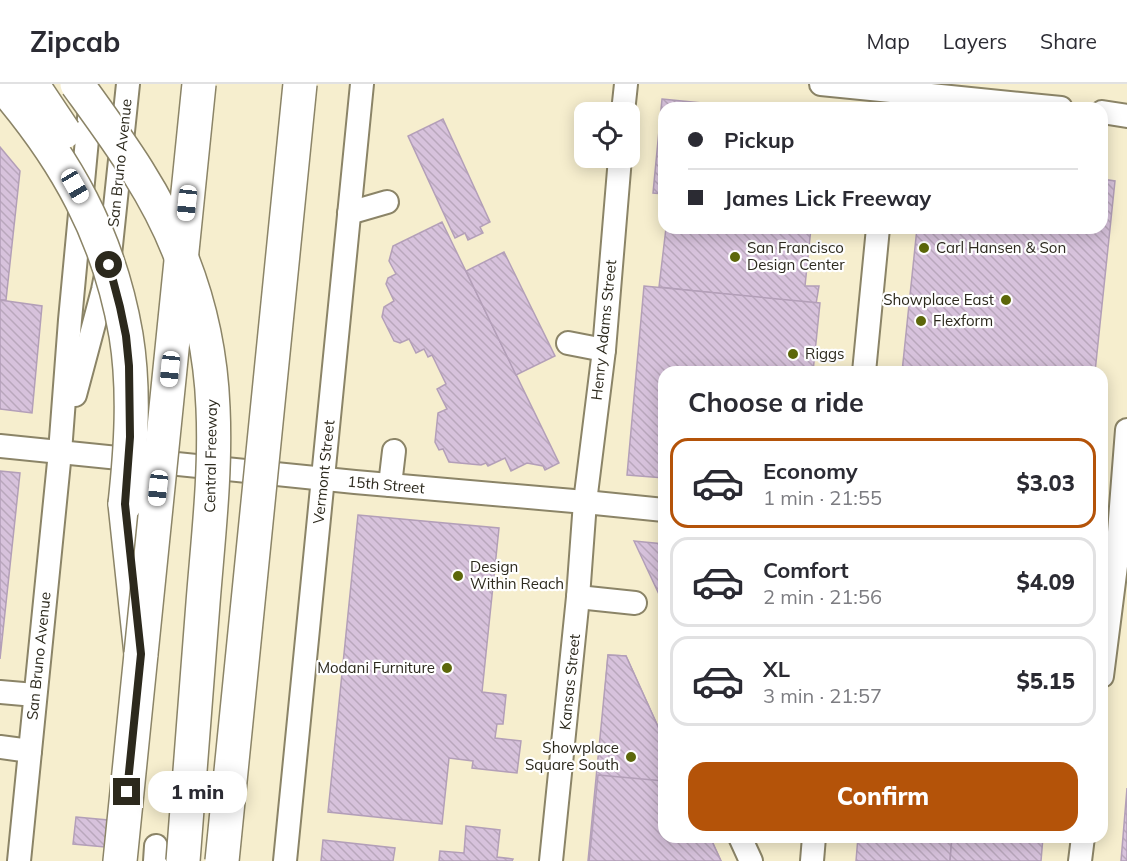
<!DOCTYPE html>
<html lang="en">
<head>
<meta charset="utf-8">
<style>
  :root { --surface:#fff; --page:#f7f7f7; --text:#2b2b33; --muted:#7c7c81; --line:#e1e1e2; --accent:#b45309 }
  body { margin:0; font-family:Mulish,sans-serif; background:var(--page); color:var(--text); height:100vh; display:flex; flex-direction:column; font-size:22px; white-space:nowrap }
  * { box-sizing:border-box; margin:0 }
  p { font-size:20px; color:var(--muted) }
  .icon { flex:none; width:33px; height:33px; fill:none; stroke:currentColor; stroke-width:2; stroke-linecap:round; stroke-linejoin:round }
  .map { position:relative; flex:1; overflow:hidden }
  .sheet { position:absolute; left:658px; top:282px; width:450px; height:477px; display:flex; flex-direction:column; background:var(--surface); border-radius:18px; box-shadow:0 3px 15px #0003 }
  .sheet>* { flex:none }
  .guide { position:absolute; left:658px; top:18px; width:450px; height:132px; border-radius:18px; box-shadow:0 3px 15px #0003; display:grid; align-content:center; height:132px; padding:0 30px; background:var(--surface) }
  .tools { position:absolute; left:574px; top:18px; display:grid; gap:12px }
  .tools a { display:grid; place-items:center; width:66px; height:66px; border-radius:12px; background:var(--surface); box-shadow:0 3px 15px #0003; font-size:30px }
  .end { position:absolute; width:27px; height:27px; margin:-14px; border:8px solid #2c291d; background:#fff; box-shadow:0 0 0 3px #fff }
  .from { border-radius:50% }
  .bubble { position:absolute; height:42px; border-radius:18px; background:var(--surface); box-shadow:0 3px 15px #0003; font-size:20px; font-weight:800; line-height:42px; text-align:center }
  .car { position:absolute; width:18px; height:36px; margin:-18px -9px; border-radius:8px; box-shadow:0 0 4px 2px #0007; background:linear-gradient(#fff 24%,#345 0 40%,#fff 0 76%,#345 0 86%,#fff 0) }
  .guide b { display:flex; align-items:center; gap:21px; height:57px; font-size:22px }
  .guide b+b { border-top:2px solid var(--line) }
  .guide i { width:15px; height:15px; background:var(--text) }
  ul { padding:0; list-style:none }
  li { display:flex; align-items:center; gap:18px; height:90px; margin:0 12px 9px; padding:0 18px; border:3px solid var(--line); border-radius:18px }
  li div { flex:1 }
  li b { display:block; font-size:22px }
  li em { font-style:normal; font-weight:800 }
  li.current { border-color:var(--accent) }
  li>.icon { width:54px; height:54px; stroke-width:1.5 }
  h2 { padding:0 30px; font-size:27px; line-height:72px }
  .action { display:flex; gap:12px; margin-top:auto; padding:12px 30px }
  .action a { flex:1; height:69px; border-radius:18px; background:var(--accent); color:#fff; font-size:24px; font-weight:800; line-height:69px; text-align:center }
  header { display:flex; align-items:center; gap:36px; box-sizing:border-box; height:84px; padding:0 30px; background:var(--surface); border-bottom:2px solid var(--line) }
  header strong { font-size:28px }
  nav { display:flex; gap:33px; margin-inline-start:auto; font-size:21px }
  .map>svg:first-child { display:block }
</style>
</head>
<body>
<header>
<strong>Zipcab</strong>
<nav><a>Map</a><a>Layers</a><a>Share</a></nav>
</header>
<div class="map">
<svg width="1127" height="777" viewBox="0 0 1127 777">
  <defs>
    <pattern id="building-back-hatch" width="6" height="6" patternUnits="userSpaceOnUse" patternTransform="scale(1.5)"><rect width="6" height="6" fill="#d7c2dc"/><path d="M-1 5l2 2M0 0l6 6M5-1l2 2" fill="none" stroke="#b9a7bc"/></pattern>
  </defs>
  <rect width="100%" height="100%" fill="#f6eece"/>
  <g fill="url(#building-back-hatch)" stroke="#b39fb8" stroke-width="1.5">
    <path d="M662,15l91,9h-89v86l-11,-1z"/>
    <path d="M443,35l47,103 -10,5 3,6 -15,7 -3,-7 -10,5 -47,-102z"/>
    <path d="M0,63l20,24 -14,129h-6z"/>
    <path d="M1102,95l13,2 -20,191h-193l15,-144h185z"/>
    <path d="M442,138l117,241 -14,7 -2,-4 -16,-3 -16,8 -6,-13 -17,8 -2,-3 -5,2 -32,-3 -6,-13 -4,1 -4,-8 3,-29 9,-4 -10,-20 9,-5 -14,-29 -4,2 -4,-8 -8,4 -7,-14 -9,4 -6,-2 -12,-24 2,-10 10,-6 -8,-17 2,-6 8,-4 -7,-13 4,-15z"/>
    <path d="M666,144h145l-6,58h14l-3,18 -157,-17z"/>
    <path d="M504,168l51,104 -39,19 -50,-104z"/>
    <path d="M644,202l176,17 -7,69h-149v106l-37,-3z"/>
    <path d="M0,216l42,6 -10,107 -32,-4z"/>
    <path d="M0,387l20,2 -20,186z"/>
    <path d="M358,431l141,13 -17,164 24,3 -3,29h-6l-2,14 26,3 -4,32 -45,-5 1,-7 -24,-3 -7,66 -114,-12z"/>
    <path d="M634,457l30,3v61z"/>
    <path d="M608,571l18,1 38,84v41l-66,-6z"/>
    <path d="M608,571l18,1 38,84v97h46l11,24h-133z"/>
    <path d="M598,691l66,6v56h46l11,24h-132z"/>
    <path d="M1127,704v73h-6z"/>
    <path d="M76,733l32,3 -3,27 -32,-3z"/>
    <path d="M466,742l34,4 -3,27 16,2 -1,2h-73l1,-10 24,2z"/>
    <path d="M858,753h94l-2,24h-94z"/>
    <path d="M952,753h91l-2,24h-91z"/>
    <path d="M323,756l72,8 -2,13h-72z"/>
  </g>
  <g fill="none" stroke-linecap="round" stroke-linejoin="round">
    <g stroke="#8b8467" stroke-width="26">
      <g id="minor">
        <path d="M821,0l240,24"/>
        <path d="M623,28l3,-28"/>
        <path d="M1102,28l25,4"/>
        <path d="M349,129l38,-11"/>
        <path d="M568,259l36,7"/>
        <path d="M864,288l14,-144"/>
        <path d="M75,311l28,-105 7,-35 18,-171"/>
        <path d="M0,362l355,36 230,20 79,8"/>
        <path d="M390,401l4,-34"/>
        <path d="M578,513l57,6"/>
        <path d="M1102,592l15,-118 10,-128"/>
        <path d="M0,608l35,3"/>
        <path d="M0,663l30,4"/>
        <path d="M740,753l11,24"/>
        <path d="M19,777l41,-409 10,-132 21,-223"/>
        <path d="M155,777l1,-15"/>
        <path d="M285,777l77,-777"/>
        <path d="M551,777l27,-264 7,-95 19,-152 16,-192"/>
        <path d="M812,777l2,-24"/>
        <path d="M1080,777l3,-24"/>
      </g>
    </g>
    <g stroke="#8b8467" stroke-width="36">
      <path id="highway" d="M120,777l21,-207 -16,-150"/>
    </g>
    <use href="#minor" stroke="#fff" stroke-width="22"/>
    <use href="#highway" stroke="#fff" stroke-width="33"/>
    <g stroke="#8b8467" stroke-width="36" stroke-linecap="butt">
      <g id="highway-bridge">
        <path d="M1,0c65,75 108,152 125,251 9,55 5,114 -1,169"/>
        <path d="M32,0l32,48"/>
        <path d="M77,0c39,54 79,107 103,170 20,49 31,102 33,154 3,65 -5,131 -10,195 -7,86 -13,172 -20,258"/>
        <path d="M141,570l58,-570"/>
        <path d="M222,777l78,-777"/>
      </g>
    </g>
    <use href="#highway-bridge" stroke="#fff" stroke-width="33"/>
  </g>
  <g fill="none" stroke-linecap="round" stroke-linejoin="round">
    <path stroke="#2c291d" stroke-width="8" d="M109,181l11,42 6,29 3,30 1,71 -5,67 16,150 -14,138"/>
  </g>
  <g fill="#5c670a" stroke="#fff" stroke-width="2">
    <circle cx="924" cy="164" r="6"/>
    <circle cx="735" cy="173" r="6"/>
    <circle cx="1006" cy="216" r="6"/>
    <circle cx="921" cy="237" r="6"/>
    <circle cx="793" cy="270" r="6"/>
    <circle cx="458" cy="492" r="6"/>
    <circle cx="447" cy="584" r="6"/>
    <circle cx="631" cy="673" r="6"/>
  </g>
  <g text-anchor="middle" stroke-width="4.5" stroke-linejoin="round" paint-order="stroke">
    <g font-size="15" fill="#2c291d" stroke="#fff">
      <text transform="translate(120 79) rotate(-84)" y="5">San Bruno Avenue</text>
      <text transform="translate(604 246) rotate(-84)" y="5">Henry Adams Street</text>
      <text transform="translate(211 372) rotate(-89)" y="5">Central Freeway</text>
      <text transform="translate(324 388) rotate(-84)" y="5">Vermont Street</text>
      <text transform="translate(386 401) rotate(5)" y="5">15th Street</text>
      <text transform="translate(39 572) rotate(-84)" y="5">San Bruno Avenue</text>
      <text transform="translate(570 598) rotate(-84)" y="5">Kansas Street</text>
    </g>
    <g font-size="15" fill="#2c291d" stroke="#fff" text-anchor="start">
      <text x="747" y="169">San Francisco<tspan x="747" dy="17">Design Center</tspan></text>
      <text x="936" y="169">Carl Hansen &amp; Son</text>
      <text x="994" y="221" text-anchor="end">Showplace East</text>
      <text x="933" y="242">Flexform</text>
      <text x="805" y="275">Riggs</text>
      <text x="470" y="488">Design<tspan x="470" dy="17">Within Reach</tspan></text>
      <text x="435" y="589" text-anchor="end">Modani Furniture</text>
      <text x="619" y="669" text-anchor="end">Showplace<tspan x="619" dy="17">Square South</tspan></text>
    </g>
  </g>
</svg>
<div class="tools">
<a><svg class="icon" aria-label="locate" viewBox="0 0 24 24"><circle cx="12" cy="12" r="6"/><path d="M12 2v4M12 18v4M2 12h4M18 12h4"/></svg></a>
</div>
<i class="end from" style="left:109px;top:181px"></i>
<i class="end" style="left:127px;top:708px"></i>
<div class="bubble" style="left:148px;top:687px;width:99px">1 min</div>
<i class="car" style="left:75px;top:102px;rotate:150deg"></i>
<i class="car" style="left:187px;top:119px;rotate:186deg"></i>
<i class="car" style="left:170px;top:285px;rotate:186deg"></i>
<i class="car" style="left:158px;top:404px;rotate:186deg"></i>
<div class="guide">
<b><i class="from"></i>Pickup</b>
<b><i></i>James Lick Freeway</b>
</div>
<section class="sheet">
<h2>Choose a ride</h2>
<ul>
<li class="current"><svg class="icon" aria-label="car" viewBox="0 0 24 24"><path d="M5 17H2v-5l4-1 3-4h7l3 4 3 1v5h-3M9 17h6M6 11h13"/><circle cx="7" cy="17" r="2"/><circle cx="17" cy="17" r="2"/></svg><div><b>Economy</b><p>1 min · 21:55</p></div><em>$3.03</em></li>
<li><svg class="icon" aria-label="car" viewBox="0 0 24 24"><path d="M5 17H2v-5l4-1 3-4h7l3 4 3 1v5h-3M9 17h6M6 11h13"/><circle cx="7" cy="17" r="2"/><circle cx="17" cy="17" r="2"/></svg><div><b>Comfort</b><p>2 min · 21:56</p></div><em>$4.09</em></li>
<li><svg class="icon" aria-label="car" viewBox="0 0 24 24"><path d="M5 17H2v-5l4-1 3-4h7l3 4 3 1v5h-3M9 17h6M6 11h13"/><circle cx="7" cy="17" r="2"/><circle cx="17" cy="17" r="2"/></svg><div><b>XL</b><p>3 min · 21:57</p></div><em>$5.15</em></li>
</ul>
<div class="action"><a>Confirm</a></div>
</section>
</div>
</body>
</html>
